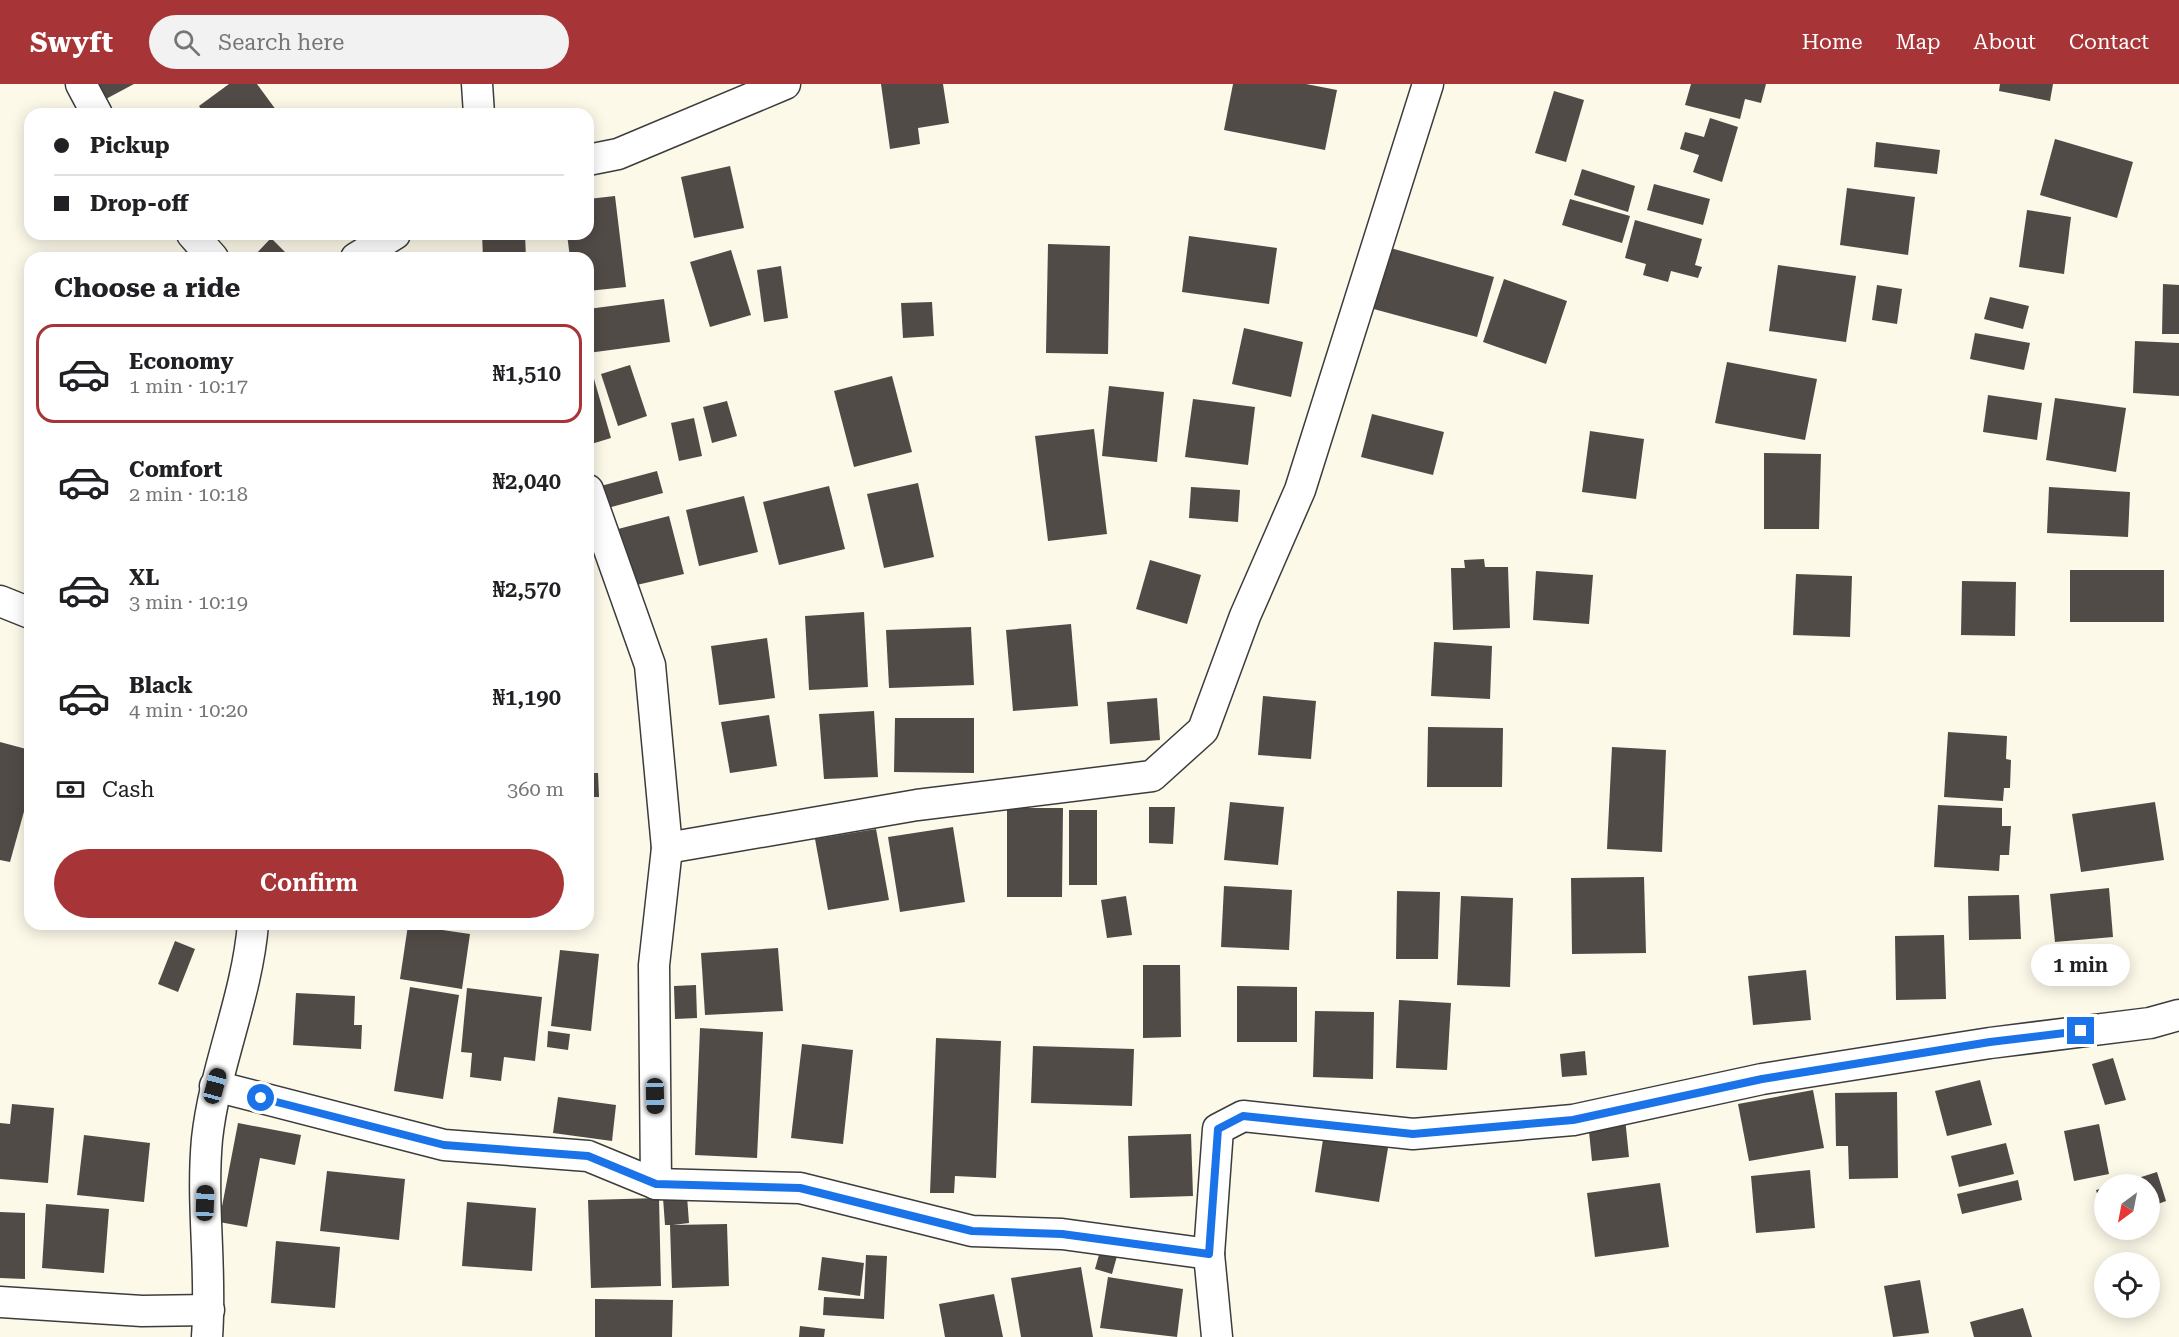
<!DOCTYPE html>
<html lang="en">
<head>
<meta charset="utf-8">
<style>
  :root { --surface:#fff; --page:#f2f2f2; --text:#202124; --muted:#757577; --line:#e0e0e0; --accent:#a73437 }
  body { margin:0; font-family:"Roboto Serif",serif; background:var(--page); color:var(--text); height:100vh; display:flex; flex-direction:column; font-size:22px; white-space:nowrap }
  * { box-sizing:border-box; margin:0 }
  p { font-size:20px; color:var(--muted) }
  .icon { flex:none; width:33px; height:33px; fill:none; stroke:currentColor; stroke-width:2; stroke-linecap:round; stroke-linejoin:round }
  .map { position:relative; flex:1; overflow:hidden }
  .side { position:absolute; left:24px; top:168px; width:570px; height:678px; display:flex; flex-direction:column; background:var(--surface); border-radius:18px; box-shadow:0 3px 15px #0003 }
  .side>* { flex:none }
  .top-card { position:absolute; left:24px; top:24px; width:570px; height:132px; border-radius:18px; box-shadow:0 3px 15px #0003; display:grid; align-content:center; height:132px; padding:0 30px; background:var(--surface) }
  .needle { width:39px; rotate:212deg }
  .tools { position:absolute; left:2094px; top:1090px; display:grid; gap:12px }
  .tools a { display:grid; place-items:center; width:66px; height:66px; border-radius:50%; background:var(--surface); box-shadow:0 3px 15px #0003; font-size:30px }
  .end { position:absolute; width:27px; height:27px; margin:-14px; border:8px solid #1a73e8; background:#fff; box-shadow:0 0 0 3px #fff }
  .from { border-radius:50% }
  .bubble { position:absolute; height:42px; border-radius:21px; background:var(--surface); box-shadow:0 3px 15px #0003; font-size:20px; font-weight:600; line-height:42px; text-align:center }
  .car { position:absolute; width:18px; height:36px; margin:-18px -9px; border-radius:8px; box-shadow:0 0 4px 2px #0007; background:linear-gradient(#222 24%,#8ab4d8 0 40%,#222 0 76%,#8ab4d8 0 86%,#222 0) }
  .top-card b { display:flex; align-items:center; gap:21px; height:57px; font-size:22px }
  .top-card b+b { border-top:2px solid var(--line) }
  .top-card i { width:15px; height:15px; background:var(--text) }
  ul { padding:0; list-style:none }
  li { display:flex; align-items:center; gap:18px; height:99px; margin:0 12px 9px; padding:0 18px; border:3px solid transparent; border-radius:18px }
  li div { flex:1 }
  li b { display:block; font-size:22px }
  li em { font-style:normal; font-weight:600 }
  li.selected { border-color:var(--accent) }
  li>.icon { width:54px; height:54px; stroke-width:1.5 }
  h2 { padding:0 30px; font-size:27px; line-height:72px }
  .pay { display:flex; align-items:center; gap:15px; height:66px; padding:0 30px; font-size:22px }
  .pay p { margin-inline-start:auto }
  .primary-button { display:flex; gap:12px; margin-top:auto; padding:12px 30px }
  .primary-button a { flex:1; height:69px; border-radius:36px; background:var(--accent); color:#fff; font-size:24px; font-weight:600; line-height:69px; text-align:center }
  header { display:flex; align-items:center; gap:36px; box-sizing:border-box; height:84px; padding:0 30px; background:var(--accent); color:#fff }
  header strong { font-size:28px }
  nav { display:flex; gap:33px; margin-inline-start:auto; font-size:21px }
  .search { width:420px; height:54px; background:var(--page); display:flex; align-items:center; gap:15px; box-sizing:border-box; padding:0 21px; border-radius:33px; color:var(--muted); font-size:22px }
  .map>svg:first-child { display:block }
</style>
</head>
<body>
<header>
<strong>Swyft</strong>
<div class="search"><svg class="icon" aria-label="search" viewBox="0 0 24 24"><circle cx="10" cy="10" r="6"/><path d="M15 15l6 6"/></svg>Search here</div>
<nav><a>Home</a><a>Map</a><a>About</a><a>Contact</a></nav>
</header>
<div class="map">
<svg width="2179" height="1253" viewBox="0 0 2179 1253">
  <rect width="100%" height="100%" fill="#fcf9e9"/>
  <g fill="#514b47">
    <path d="M95,0h39l-30,16z"/>
    <path d="M229,0h28l22,30h-75l-5,-8z"/>
    <path d="M881,0h62l6,39 -31,5 2,16 -30,5z"/>
    <path d="M1233,0h73l31,6 -12,60 -101,-20z"/>
    <path d="M1691,0h75l-5,19 -16,-4 -5,20 -55,-14z"/>
    <path d="M2000,0h53l-3,17 -51,-10z"/>
    <path d="M1554,7l30,9 -18,62 -31,-9z"/>
    <path d="M1710,34l28,9 -16,55 -29,-10 6,-17 -19,-6 5,-17 19,5z"/>
    <path d="M2055,55l78,23 -16,56 -77,-23z"/>
    <path d="M1876,58l64,8 -3,24 -63,-7z"/>
    <path d="M730,82l14,62 -50,10 -13,-61z"/>
    <path d="M1582,85l53,17 -7,26 -54,-17z"/>
    <path d="M1654,100l56,15 -7,26 -56,-15z"/>
    <path d="M1847,104l68,9 -7,58 -68,-10z"/>
    <path d="M615,112l11,91 -38,4v-33h-18l-3,-24h21v-35z"/>
    <path d="M1570,115l60,17 -8,27 -60,-18z"/>
    <path d="M2027,126l44,7 -7,57 -45,-7z"/>
    <path d="M1635,136l67,19 -7,26 7,2 -4,11 -27,-7 -3,11 -25,-7 3,-11 -21,-6z"/>
    <path d="M482,150h43l1,24h-43z"/>
    <path d="M1189,152l88,12 -8,56 -87,-12z"/>
    <path d="M271,154l20,20h-39z"/>
    <path d="M1048,160l62,2 -2,108 -62,-1z"/>
    <path d="M1387,163l107,30 -17,60 -107,-29z"/>
    <path d="M731,166l20,65 -41,12 -20,-65z"/>
    <path d="M1778,181l78,11 -10,66 -77,-11z"/>
    <path d="M781,182l7,52 -24,4 -7,-52z"/>
    <path d="M1504,195l63,22 -21,63 -63,-22z"/>
    <path d="M2163,200l16,1v49h-17z"/>
    <path d="M1877,201l25,4 -5,35 -25,-4z"/>
    <path d="M1990,213l39,9 -6,23 -39,-10z"/>
    <path d="M664,215l6,43 -82,11v-44z"/>
    <path d="M932,218l2,34 -31,2 -2,-35z"/>
    <path d="M1244,244l59,14 -12,55 -59,-13z"/>
    <path d="M1975,249l55,10 -6,27 -54,-11z"/>
    <path d="M2135,257l44,2v53l-46,-3z"/>
    <path d="M1727,278l90,17 -12,61 -90,-17z"/>
    <path d="M630,281l17,51 -29,10 -17,-52z"/>
    <path d="M892,292l20,76 -58,15 -20,-76z"/>
    <path d="M594,295l17,59 -23,7v-64z"/>
    <path d="M1109,302l55,6 -7,70 -55,-6z"/>
    <path d="M1988,311l54,8 -5,37 -54,-8z"/>
    <path d="M2055,314l71,10 -10,64 -70,-12z"/>
    <path d="M1193,315l62,8 -7,58 -63,-8z"/>
    <path d="M727,317l10,35 -25,7 -9,-36z"/>
    <path d="M1372,330l72,18 -11,43 -72,-18z"/>
    <path d="M694,334l8,38 -23,5 -8,-38z"/>
    <path d="M1094,345l13,105 -59,7 -13,-105z"/>
    <path d="M1590,347l54,8 -8,60 -54,-7z"/>
    <path d="M1764,369l57,1 -2,75h-55z"/>
    <path d="M657,387l6,22 -59,16 -7,-22z"/>
    <path d="M918,399l16,74 -50,11 -17,-74z"/>
    <path d="M829,402l16,63 -66,16 -16,-63z"/>
    <path d="M1191,403l49,3 -2,32 -49,-4z"/>
    <path d="M2049,403l81,5 -2,45 -81,-4z"/>
    <path d="M744,412l14,56 -59,14 -13,-56z"/>
    <path d="M669,432l15,58 -56,13 -14,-57z"/>
    <path d="M1484,475l1,8h23l2,61 -57,2 -2,-62h14l-1,-8z"/>
    <path d="M1150,476l51,15 -14,49 -51,-15z"/>
    <rect x="2070" y="486" width="94" height="52"/>
    <path d="M1536,487l57,4 -4,49 -56,-4z"/>
    <path d="M1796,490l56,2 -2,61 -57,-2z"/>
    <path d="M1962,497l54,1 -1,54 -54,-1z"/>
    <path d="M864,528l4,75 -59,3 -4,-74z"/>
    <path d="M1071,540l7,82 -65,5 -7,-81z"/>
    <path d="M971,543l3,58 -85,3 -3,-58z"/>
    <path d="M767,554l8,60 -56,7 -8,-59z"/>
    <path d="M1434,558l58,4 -2,53 -59,-3z"/>
    <path d="M1263,612l53,5 -5,58 -53,-4z"/>
    <path d="M1157,614l3,42 -50,4 -3,-42z"/>
    <path d="M874,627l4,66 -54,2 -5,-65z"/>
    <path d="M769,631l8,51 -47,7 -9,-51z"/>
    <path d="M895,634h79v55l-80,-1z"/>
    <path d="M1428,643l75,1 -1,59h-75z"/>
    <path d="M1948,648l59,4 -1,23 5,1 -1,28h-6l-1,13 -59,-4z"/>
    <path d="M0,658l30,8v40l-20,72 -10,-2z"/>
    <path d="M1612,663l54,3 -4,102 -55,-3z"/>
    <path d="M588,689h10l1,24h-11z"/>
    <path d="M1230,718l54,5 -6,58 -54,-5z"/>
    <path d="M2155,718l9,58 -83,12 -9,-58z"/>
    <path d="M1938,721l64,3v18h9l-2,29h-9l-1,16 -65,-4z"/>
    <path d="M1149,723h26l-2,37 -24,-1z"/>
    <path d="M1007,724h56l-1,89h-55z"/>
    <rect x="1069" y="726" width="28" height="75"/>
    <path d="M953,743l12,75 -65,10 -12,-75z"/>
    <path d="M876,745l13,71 -61,10 -13,-71z"/>
    <path d="M1644,793l2,76 -74,1 -1,-76z"/>
    <path d="M1224,802l68,4 -3,60 -68,-3z"/>
    <path d="M2109,804l4,49 -58,5 -5,-48z"/>
    <path d="M1397,807l43,1 -2,67h-42z"/>
    <path d="M2019,811l2,44 -52,1 -1,-44z"/>
    <path d="M1126,812l6,39 -25,3 -6,-38z"/>
    <path d="M1461,812l52,2 -3,89 -53,-2z"/>
    <path d="M408,841l62,9 -8,55 -62,-10z"/>
    <path d="M1944,851l2,64 -50,1 -1,-64z"/>
    <path d="M175,857l20,8 -17,43 -20,-8z"/>
    <path d="M778,864l5,63 -78,4 -4,-62z"/>
    <path d="M560,866l39,4 -8,77 -40,-5z"/>
    <path d="M1143,881h37l1,72 -38,1z"/>
    <path d="M1806,886l5,50 -58,5 -5,-49z"/>
    <path d="M696,901l1,33 -22,1 -1,-33z"/>
    <path d="M1237,902l60,1v55h-60z"/>
    <path d="M410,903l49,8 -16,104 -49,-8z"/>
    <path d="M467,904l75,9 -7,64 -31,-4 -3,24 -31,-4 2,-24 -11,-1z"/>
    <path d="M296,909l59,3 -1,29h8l-1,24 -68,-4z"/>
    <path d="M1399,916l52,3 -4,67 -51,-2z"/>
    <path d="M1315,927l59,1 -1,67 -60,-2z"/>
    <path d="M700,944l63,4 -6,126 -62,-3z"/>
    <path d="M548,947l22,3 -2,16 -21,-3z"/>
    <path d="M936,954l65,3 -5,137 -41,-2 -1,17h-24z"/>
    <path d="M802,960l51,6 -10,94 -52,-6z"/>
    <path d="M1033,962l101,3 -2,57 -101,-3z"/>
    <path d="M1585,967l2,24 -25,2 -2,-23z"/>
    <path d="M2113,974l13,42 -21,5 -13,-41z"/>
    <path d="M1980,996l12,45 -45,11 -12,-45z"/>
    <path d="M1813,1006l11,58 -75,13 -11,-57z"/>
    <path d="M1897,1008l1,86 -49,1 -1,-33h-12l-1,-53z"/>
    <path d="M558,1013l58,8 -4,36 -59,-8z"/>
    <path d="M12,1020l42,4 -6,75 -48,-4v-56l10,1z"/>
    <path d="M1625,1034l4,39 -37,4 -4,-39z"/>
    <path d="M238,1039l63,12 -6,30 -35,-7 -13,69 -28,-5z"/>
    <path d="M2099,1040l10,50 -35,7 -10,-50z"/>
    <path d="M1325,1042l65,10 -11,66 -64,-10z"/>
    <path d="M1191,1050l2,62 -63,2 -2,-62z"/>
    <path d="M84,1051l66,8 -6,59 -67,-7z"/>
    <path d="M2006,1059l8,31 -55,13 -8,-31z"/>
    <path d="M1810,1086l5,58 -59,5 -5,-57z"/>
    <path d="M327,1087l78,8 -6,61 -79,-9z"/>
    <path d="M2157,1088l9,29 -16,6v-22h-34z"/>
    <path d="M2018,1096l4,20 -60,14 -5,-20z"/>
    <path d="M1660,1099l9,64 -74,10 -8,-64z"/>
    <path d="M2104,1104v28l-8,-26z"/>
    <path d="M687,1112l2,27 -16,2 54,-1 2,62 -57,2 -2,-63h-5l-2,-27z"/>
    <path d="M659,1114l2,88 -70,2 -3,-88z"/>
    <path d="M467,1118l69,6 -4,63 -70,-5z"/>
    <path d="M46,1120l63,5 -5,64 -62,-5z"/>
    <path d="M0,1128l25,1v66l-25,-1z"/>
    <path d="M276,1157l64,6 -5,61 -64,-5z"/>
    <path d="M1102,1160l17,5 -7,25 -17,-5z"/>
    <path d="M866,1171l21,1 -3,63 -61,-4 1,-18 40,2z"/>
    <path d="M822,1173l42,6 -4,33 -42,-6z"/>
    <path d="M1081,1183l12,70h-72l-10,-59z"/>
    <path d="M1108,1193l75,12 -6,48 -77,-9z"/>
    <path d="M1920,1196l9,53 -36,4 -9,-51z"/>
    <path d="M994,1210l9,43h-58l-6,-33z"/>
    <path d="M595,1215l78,1 -1,37h-77z"/>
    <path d="M2023,1224l9,29h-58l-4,-15z"/>
    <path d="M800,1242l25,3 -1,8h-25z"/>
  </g>
  <g fill="none" stroke-linecap="round" stroke-linejoin="round">
    <g stroke="#3c3c3c" stroke-width="33">
      <g id="street">
        <path d="M81,0l16,30"/>
        <path d="M477,0l2,30"/>
        <path d="M588,76l30,-6 167,-70"/>
        <path d="M192,150l21,24"/>
        <path d="M356,174l39,-24"/>
        <path d="M588,406l62,175 17,183 -13,117 2,219"/>
        <path d="M0,517l30,12"/>
        <path d="M667,764l250,-43 235,-29 51,-46 42,-114 55,-126 128,-406"/>
        <path d="M215,1002l229,59 144,11 68,28 144,4 172,43 90,3 147,20"/>
        <path d="M0,1218l142,9 67,-1"/>
        <path d="M207,1253c5,-66 -6,-132 0,-198 8,-73 40,-142 46,-215"/>
        <path d="M1217,1253l-8,-83 9,-125 25,-13 170,18 160,-14 189,-41 228,-36 160,-20 29,-8"/>
      </g>
    </g>
    <use href="#street" stroke="#fff" stroke-width="30"/>
  </g>
  <g fill="none" stroke-linecap="round" stroke-linejoin="round">
    <path stroke="#1a73e8" stroke-width="8" d="M261,1014l183,47 144,11 68,28 144,4 172,43 90,3 147,20 9,-125 25,-13 170,18 160,-14 189,-41 228,-37 91,-11"/>
  </g>
</svg>
<div class="tools">
<a><svg class="needle" viewBox="-14 -14 28 28"><path d="M0-13l5 13h-10z" fill="#e53935"/><path d="M0 13l5-13h-10z" fill="#757577"/></svg></a>
<a><svg class="icon" aria-label="locate" viewBox="0 0 24 24"><circle cx="12" cy="12" r="6"/><path d="M12 2v4M12 18v4M2 12h4M18 12h4"/></svg></a>
</div>
<i class="end from" style="left:261px;top:1014px"></i>
<i class="end" style="left:2081px;top:947px"></i>
<div class="bubble" style="left:2031px;top:860px;width:99px">1 min</div>
<i class="car" style="left:215px;top:1002px;rotate:15deg"></i>
<i class="car" style="left:655px;top:1012px;rotate:179deg"></i>
<i class="car" style="left:205px;top:1119px;rotate:2deg"></i>
<div class="top-card">
<b><i class="from"></i>Pickup</b>
<b><i></i>Drop-off</b>
</div>
<section class="side">
<h2>Choose a ride</h2>
<ul>
<li class="selected"><svg class="icon" aria-label="car" viewBox="0 0 24 24"><path d="M5 17H2v-5l4-1 3-4h7l3 4 3 1v5h-3M9 17h6M6 11h13"/><circle cx="7" cy="17" r="2"/><circle cx="17" cy="17" r="2"/></svg><div><b>Economy</b><p>1 min · 10:17</p></div><em>₦1,510</em></li>
<li><svg class="icon" aria-label="car" viewBox="0 0 24 24"><path d="M5 17H2v-5l4-1 3-4h7l3 4 3 1v5h-3M9 17h6M6 11h13"/><circle cx="7" cy="17" r="2"/><circle cx="17" cy="17" r="2"/></svg><div><b>Comfort</b><p>2 min · 10:18</p></div><em>₦2,040</em></li>
<li><svg class="icon" aria-label="car" viewBox="0 0 24 24"><path d="M5 17H2v-5l4-1 3-4h7l3 4 3 1v5h-3M9 17h6M6 11h13"/><circle cx="7" cy="17" r="2"/><circle cx="17" cy="17" r="2"/></svg><div><b>XL</b><p>3 min · 10:19</p></div><em>₦2,570</em></li>
<li><svg class="icon" aria-label="car" viewBox="0 0 24 24"><path d="M5 17H2v-5l4-1 3-4h7l3 4 3 1v5h-3M9 17h6M6 11h13"/><circle cx="7" cy="17" r="2"/><circle cx="17" cy="17" r="2"/></svg><div><b>Black</b><p>4 min · 10:20</p></div><em>₦1,190</em></li>
</ul>
<div class="pay"><svg class="icon" aria-label="cash" viewBox="0 0 24 24"><path d="M3 7h18v10H3z"/><circle cx="12" cy="12" r="2"/></svg>Cash<p>360 m</p></div>
<div class="primary-button"><a>Confirm</a></div>
</section>
</div>
</body>
</html>
